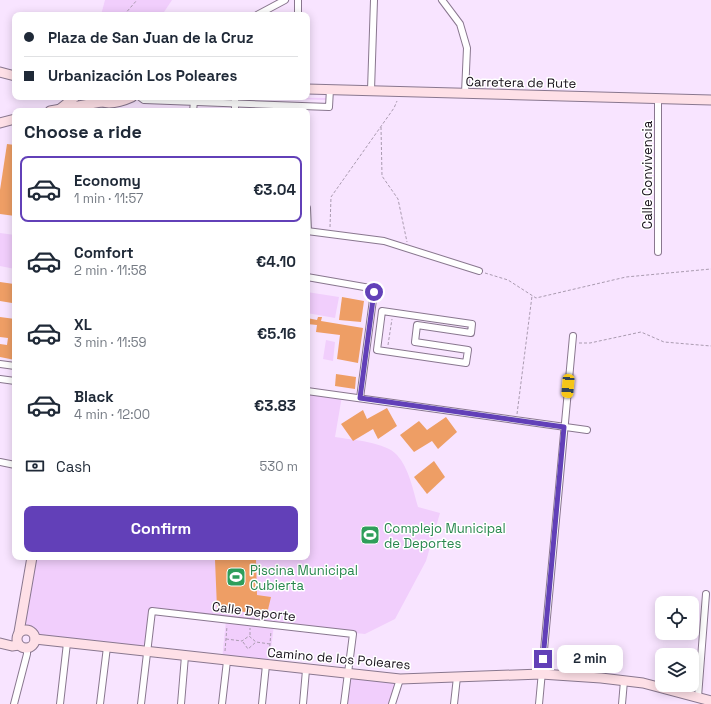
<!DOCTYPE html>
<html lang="en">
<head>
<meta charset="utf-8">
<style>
  :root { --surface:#fff; --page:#f2f2f3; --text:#1f2937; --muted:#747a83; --line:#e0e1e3; --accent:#6240b8 }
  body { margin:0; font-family:"Space Grotesk",sans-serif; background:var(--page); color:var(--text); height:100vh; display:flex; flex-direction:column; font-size:15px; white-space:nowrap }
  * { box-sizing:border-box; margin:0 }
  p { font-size:13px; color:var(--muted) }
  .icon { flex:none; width:22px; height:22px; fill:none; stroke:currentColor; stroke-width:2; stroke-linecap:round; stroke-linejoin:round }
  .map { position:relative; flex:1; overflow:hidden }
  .details { position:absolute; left:12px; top:108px; width:298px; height:452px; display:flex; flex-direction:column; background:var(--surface); border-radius:8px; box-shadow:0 2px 10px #0003 }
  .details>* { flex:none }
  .guide { position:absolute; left:12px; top:12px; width:298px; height:88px; border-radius:8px; box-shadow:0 2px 10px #0003; display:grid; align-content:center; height:88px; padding:0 12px; background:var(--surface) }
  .tools { position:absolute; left:655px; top:596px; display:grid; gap:8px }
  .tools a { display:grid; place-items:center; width:44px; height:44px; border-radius:8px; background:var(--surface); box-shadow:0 2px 10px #0003; font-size:20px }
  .end { position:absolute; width:18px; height:18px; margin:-9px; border:5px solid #6240b8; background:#fff; box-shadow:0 0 0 2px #fff }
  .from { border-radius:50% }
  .bubble { position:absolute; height:28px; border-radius:8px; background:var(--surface); box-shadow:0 2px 10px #0003; font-size:13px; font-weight:600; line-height:28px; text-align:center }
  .car { position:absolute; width:12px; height:24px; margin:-12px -6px; border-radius:5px; box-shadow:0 0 3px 1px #0007; background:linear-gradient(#f5c518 24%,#345 0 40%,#f5c518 0 76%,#345 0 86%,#f5c518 0) }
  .guide b { display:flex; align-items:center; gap:14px; height:38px; font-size:15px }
  .guide b+b { border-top:1px solid var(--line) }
  .guide i { width:10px; height:10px; background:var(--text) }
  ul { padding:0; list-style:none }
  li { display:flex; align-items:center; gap:12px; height:66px; margin:0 8px 6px; padding:0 4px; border:2px solid transparent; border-radius:8px }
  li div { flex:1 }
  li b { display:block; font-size:15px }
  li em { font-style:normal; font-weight:600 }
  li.current { border-color:var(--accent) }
  li>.icon { width:36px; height:36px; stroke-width:1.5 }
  h2 { padding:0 12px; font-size:18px; line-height:48px }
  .pay { display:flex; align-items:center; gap:10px; height:44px; padding:0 12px; font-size:15px }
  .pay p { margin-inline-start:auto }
  .cta { display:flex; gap:8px; margin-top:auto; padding:8px 12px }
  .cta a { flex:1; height:46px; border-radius:8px; background:var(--accent); color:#fff; font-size:16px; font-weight:600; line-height:46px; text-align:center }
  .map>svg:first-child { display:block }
</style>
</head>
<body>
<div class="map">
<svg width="711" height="704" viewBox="0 0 711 704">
  <rect width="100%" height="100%" fill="#f8e4ff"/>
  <g fill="#f1cefc">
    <path d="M105,0h67l-10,15h-61z"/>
    <path d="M240,97l86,1v2z"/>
    <path d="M0,233l15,2v34l-15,-3z"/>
    <path d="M307,292l32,5 -4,21 -28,-5z"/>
    <path d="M326,340l9,2 -2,19 -10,-2z"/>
    <path d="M307,391l35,5 -7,41c17,3 51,5 62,18 12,13 16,35 21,52l22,6 -14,48 -31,58 -30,15 -91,-9 -5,40 -47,-5 4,-40 -74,-9 -6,40 -112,-16 -6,-5h-5l9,-73h275z"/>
    <path d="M348,675l52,4 -8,25h-48z"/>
  </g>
  <g fill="#ee9e65">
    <path d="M7,144l8,1v71l-15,-2v-24z"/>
    <path d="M0,282l14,2 -2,19 -12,-2z"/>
    <path d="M342,297l22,4 -3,21 -22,-2z"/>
    <path d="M0,317l15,2 -2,26h2v15l-15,-3v-13l7,1 1,-7 -8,-1z"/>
    <path d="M318,317h4l-1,4 42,7 -5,35 -21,-4 3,-24 -24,-3 1,-7 -10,-1v-6l10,2z"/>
    <path d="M336,374l20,3 -1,12 -20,-3z"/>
    <path d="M387,408l10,18 -19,13 -5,-10 -20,12 -12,-17 22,-14 4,9z"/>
    <path d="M446,417l11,15 -19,17 -6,-8 -18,11 -14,-17 19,-14 8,9z"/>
    <path d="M434,461l11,16 -18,17 -13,-17z"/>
    <path d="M256,559l1,36 14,2 -4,17 -32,-3 1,-4 -19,1 -2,-48z"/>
  </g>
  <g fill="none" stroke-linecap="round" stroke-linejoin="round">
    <g stroke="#89778f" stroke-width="8">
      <g id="street">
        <path d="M442,0l18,24 7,24 -2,45"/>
        <path d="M257,15l28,-15"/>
        <path d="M298,15v-15"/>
        <path d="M371,90l3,-90"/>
        <path d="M140,97l4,3 185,7 1,-18"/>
        <path d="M658,98v154"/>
        <path d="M193,111l1,-9"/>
        <path d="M235,111v-14"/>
        <path d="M307,208l1,23"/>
        <path d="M307,231l77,10 95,30"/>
        <path d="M307,277l63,11 4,4 -14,106"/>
        <path d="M382,311l90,13 -1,9 -54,-8 -2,17 53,8 -2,13 -89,-13z"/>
        <path d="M0,364l15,2"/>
        <path d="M0,379l15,2"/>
        <path d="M307,391l280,39"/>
        <path d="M0,462l15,3"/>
        <path d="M698,697l8,-103"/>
        <path d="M14,704l13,-50v-6"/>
        <path d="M60,704l7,-61"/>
        <path d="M100,704l7,-57"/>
        <path d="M141,704l11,-93 201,23 -9,70"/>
        <path d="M181,704l4,-48"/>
        <path d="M222,704l5,-43"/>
        <path d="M262,704l4,-39"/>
        <path d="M303,704l3,-34"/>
        <path d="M392,704l8,-25"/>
        <path d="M454,704l3,-27"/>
        <path d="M539,704l34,-368"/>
        <path d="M622,704l2,-23"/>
      </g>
    </g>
    <g stroke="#89778f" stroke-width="11">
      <g id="secondary">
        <path d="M0,72l15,4"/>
        <path d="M307,89l404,11"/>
        <path d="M91,97c12,9 28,6 41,0"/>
        <path d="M60,109l15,-12"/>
        <path d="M50,111l51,-9"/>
        <path d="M0,123l15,-4"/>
        <circle cx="26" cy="639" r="9"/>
        <path d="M19,632l13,-75"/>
        <path d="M35,639l365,40 141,-5 60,4 42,5 68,18"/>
        <path d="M0,643l12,3 7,-1"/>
      </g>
    </g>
    <g stroke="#aa9bb0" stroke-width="1" stroke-dasharray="3 2" stroke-linecap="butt">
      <path d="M124,15l13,-15"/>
      <path d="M381,127l1,49 16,23 9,43"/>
      <path d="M330,227l1,-30 63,-89 3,-7"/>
      <path d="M485,273l23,7 28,18 90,-21 85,-8"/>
      <path d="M579,343h11l51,-11 23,10 47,4"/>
      <path d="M388,345l4,-26"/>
      <path d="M517,414l15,-118"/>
      <path d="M250,635v-7"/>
      <path d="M226,639l16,2 7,-5 7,6 14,2"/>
      <path d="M243,642l5,7 8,-7"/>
      <path d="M225,651l2,-25"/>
      <path d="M269,656l2,-25"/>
    </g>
    <use href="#street" stroke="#fff" stroke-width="6"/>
    <use href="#secondary" stroke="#fee0e7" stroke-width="9"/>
  </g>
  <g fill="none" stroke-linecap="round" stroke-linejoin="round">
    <path stroke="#6240b8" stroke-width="5" d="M374,292l-14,106 204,29 -21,232"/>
  </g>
  <defs>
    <g id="stadium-square" transform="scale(1)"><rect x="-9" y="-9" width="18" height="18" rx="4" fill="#2e9e5b" stroke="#fff"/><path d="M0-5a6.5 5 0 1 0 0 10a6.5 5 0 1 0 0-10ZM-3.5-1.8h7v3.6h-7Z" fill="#fff"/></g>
  </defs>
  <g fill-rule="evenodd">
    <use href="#stadium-square" x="370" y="535"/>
    <use href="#stadium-square" x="236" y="577"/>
  </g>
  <g text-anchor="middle" stroke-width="3" stroke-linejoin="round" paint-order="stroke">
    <g font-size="13" fill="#150f18" stroke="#fff">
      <text transform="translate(521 82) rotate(1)" y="5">Carretera de Rute</text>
      <text transform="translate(647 175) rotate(-90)" y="5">Calle Convivencia</text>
      <text transform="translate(254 611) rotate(7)" y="5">Calle Deporte</text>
      <text transform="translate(339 658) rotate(5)" y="5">Camino de los Poleares</text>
    </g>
    <g font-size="13" fill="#27864d" stroke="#fff" text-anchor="start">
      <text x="384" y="533">Complejo Municipal<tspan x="384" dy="15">de Deportes</tspan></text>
      <text x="250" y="575">Piscina Municipal<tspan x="250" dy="15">Cubierta</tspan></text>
    </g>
  </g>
</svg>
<div class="tools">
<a><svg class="icon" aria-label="locate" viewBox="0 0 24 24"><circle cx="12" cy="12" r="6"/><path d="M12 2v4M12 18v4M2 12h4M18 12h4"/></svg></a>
<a><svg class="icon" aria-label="layers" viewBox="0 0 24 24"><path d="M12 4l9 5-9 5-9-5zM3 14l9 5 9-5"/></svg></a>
</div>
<i class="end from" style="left:374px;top:292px"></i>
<i class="end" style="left:543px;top:659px"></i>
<div class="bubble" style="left:557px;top:645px;width:66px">2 min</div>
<i class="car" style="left:568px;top:386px;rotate:185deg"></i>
<div class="guide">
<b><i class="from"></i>Plaza de San Juan de la Cruz</b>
<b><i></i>Urbanización Los Poleares</b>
</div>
<section class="details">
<h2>Choose a ride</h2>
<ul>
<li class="current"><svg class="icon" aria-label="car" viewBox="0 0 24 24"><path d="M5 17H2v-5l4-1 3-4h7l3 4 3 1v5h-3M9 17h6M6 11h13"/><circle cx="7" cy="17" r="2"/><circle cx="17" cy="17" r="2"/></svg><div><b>Economy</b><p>1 min · 11:57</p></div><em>€3.04</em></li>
<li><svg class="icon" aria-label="car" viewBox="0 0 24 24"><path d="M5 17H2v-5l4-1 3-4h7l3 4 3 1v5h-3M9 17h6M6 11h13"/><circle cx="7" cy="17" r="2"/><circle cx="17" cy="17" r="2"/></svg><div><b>Comfort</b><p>2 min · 11:58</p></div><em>€4.10</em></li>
<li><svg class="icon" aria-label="car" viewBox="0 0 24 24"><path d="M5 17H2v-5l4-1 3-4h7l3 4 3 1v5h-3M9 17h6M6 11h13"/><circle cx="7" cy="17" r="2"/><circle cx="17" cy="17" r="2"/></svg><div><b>XL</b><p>3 min · 11:59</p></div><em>€5.16</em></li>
<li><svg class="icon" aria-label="car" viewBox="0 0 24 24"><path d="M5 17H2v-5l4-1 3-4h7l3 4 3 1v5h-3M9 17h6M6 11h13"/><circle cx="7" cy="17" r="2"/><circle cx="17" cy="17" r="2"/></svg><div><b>Black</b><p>4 min · 12:00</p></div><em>€3.83</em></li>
</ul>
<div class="pay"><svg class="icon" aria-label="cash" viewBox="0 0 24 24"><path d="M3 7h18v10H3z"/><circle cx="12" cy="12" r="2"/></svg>Cash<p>530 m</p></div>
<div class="cta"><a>Confirm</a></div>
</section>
</div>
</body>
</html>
